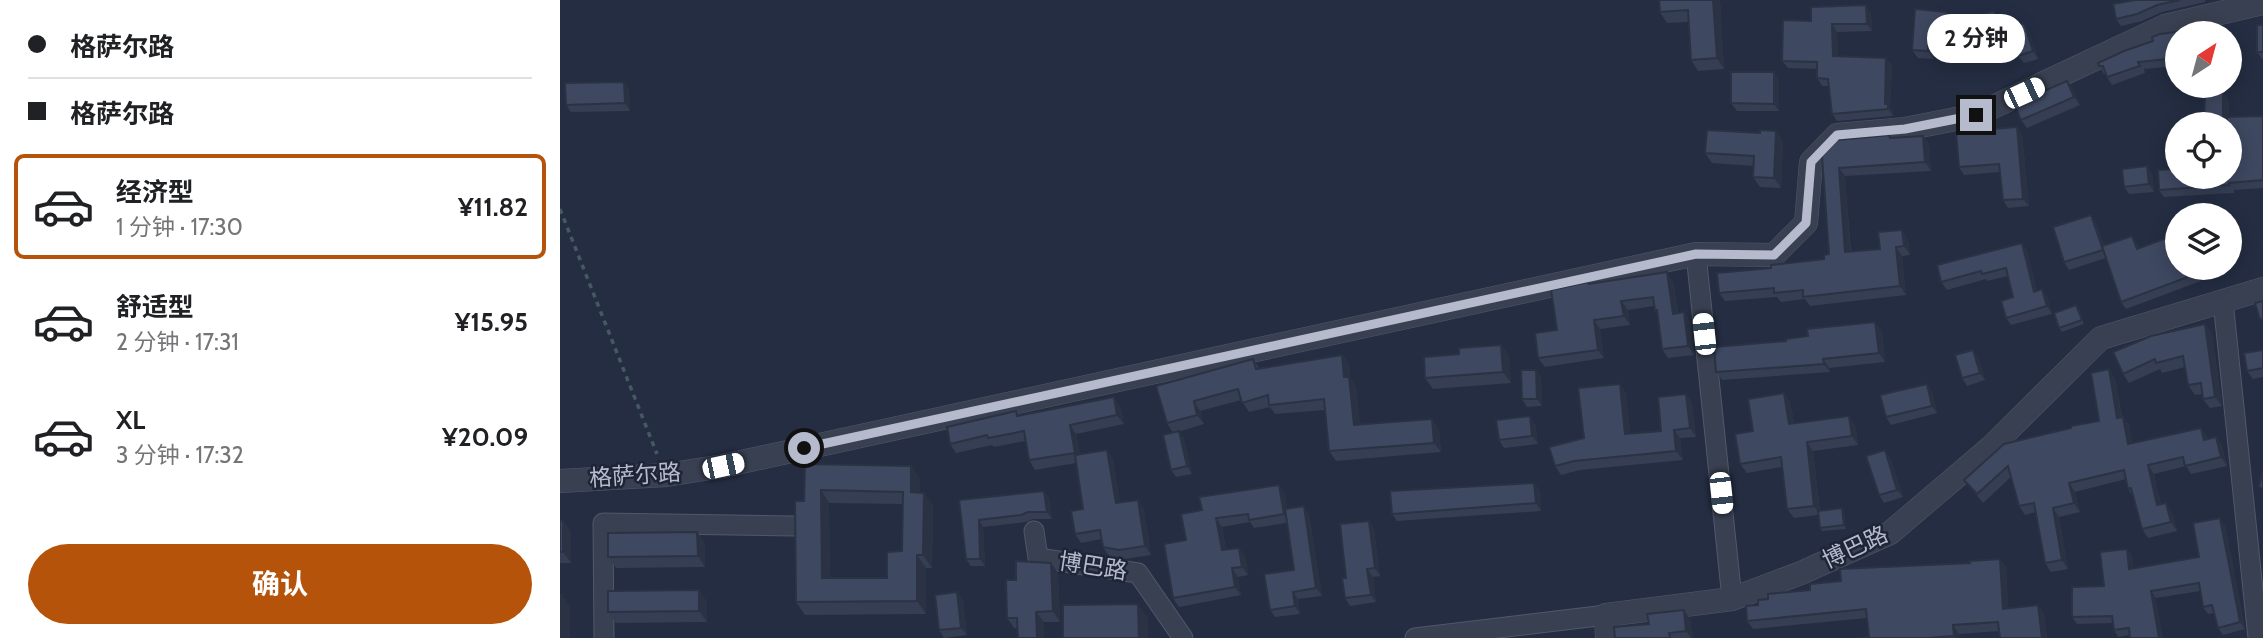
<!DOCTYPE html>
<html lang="zh">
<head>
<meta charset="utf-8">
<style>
  :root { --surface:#fff; --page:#f2f2f2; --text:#202124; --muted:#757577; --line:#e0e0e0; --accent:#b45309 }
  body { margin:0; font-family:Cabin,"Noto Sans SC",sans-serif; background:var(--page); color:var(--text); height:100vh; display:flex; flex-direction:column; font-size:26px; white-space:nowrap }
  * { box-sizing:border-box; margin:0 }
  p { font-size:23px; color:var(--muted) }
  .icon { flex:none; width:38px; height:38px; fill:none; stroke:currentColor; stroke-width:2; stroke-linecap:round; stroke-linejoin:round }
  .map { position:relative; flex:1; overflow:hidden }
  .drawer { display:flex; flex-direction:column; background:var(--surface); width:560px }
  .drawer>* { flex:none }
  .top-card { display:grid; align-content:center; height:154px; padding:0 28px; background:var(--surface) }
  .needle { width:46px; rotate:36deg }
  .buttons { position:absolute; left:1605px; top:21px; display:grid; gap:14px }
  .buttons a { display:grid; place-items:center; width:77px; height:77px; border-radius:50%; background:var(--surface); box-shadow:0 4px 18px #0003; font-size:35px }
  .end { position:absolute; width:32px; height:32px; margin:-16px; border:9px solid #b5bbcc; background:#111; box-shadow:0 0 0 4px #111 }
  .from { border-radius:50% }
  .bubble { position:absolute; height:49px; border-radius:24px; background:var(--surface); box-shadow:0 4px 18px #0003; font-size:23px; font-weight:700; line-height:49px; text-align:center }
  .car { position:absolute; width:21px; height:42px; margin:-21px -10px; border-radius:9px; box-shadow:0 0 5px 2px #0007; background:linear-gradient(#fff 24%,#345 0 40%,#fff 0 76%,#345 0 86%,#fff 0) }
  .top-card b { display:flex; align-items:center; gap:24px; height:66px; font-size:26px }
  .top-card b+b { border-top:2px solid var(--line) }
  .top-card i { width:18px; height:18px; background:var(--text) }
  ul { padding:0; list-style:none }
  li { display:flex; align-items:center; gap:21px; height:105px; margin:0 14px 10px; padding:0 14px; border:4px solid transparent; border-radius:10px }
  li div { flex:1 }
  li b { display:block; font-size:26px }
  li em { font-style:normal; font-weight:700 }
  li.active { border-color:var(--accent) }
  li>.icon { width:63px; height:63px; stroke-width:1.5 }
  .button { display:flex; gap:14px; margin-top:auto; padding:14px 28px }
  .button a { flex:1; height:80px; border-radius:42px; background:var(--accent); color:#fff; font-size:28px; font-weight:700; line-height:80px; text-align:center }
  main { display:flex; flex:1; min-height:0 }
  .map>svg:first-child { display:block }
</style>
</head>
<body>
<main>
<section class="drawer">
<div class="top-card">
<b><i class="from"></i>格萨尔路</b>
<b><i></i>格萨尔路</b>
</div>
<ul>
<li class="active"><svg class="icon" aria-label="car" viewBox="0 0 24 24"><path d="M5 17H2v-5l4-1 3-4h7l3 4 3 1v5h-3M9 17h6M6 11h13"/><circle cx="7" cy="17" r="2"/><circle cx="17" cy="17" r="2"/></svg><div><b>经济型</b><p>1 分钟 · 17:30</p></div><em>¥11.82</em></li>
<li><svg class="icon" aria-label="car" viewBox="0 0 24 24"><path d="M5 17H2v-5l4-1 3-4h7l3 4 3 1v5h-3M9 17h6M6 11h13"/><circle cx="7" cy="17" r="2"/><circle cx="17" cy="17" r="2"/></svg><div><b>舒适型</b><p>2 分钟 · 17:31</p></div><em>¥15.95</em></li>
<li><svg class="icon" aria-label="car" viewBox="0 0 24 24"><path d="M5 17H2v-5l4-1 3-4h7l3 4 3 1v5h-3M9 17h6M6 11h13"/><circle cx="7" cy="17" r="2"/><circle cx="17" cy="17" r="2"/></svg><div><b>XL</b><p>3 分钟 · 17:32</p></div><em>¥20.09</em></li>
</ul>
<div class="button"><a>确认</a></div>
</section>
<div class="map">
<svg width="1703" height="638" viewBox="0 0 1703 638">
  <rect width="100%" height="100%" fill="#242d42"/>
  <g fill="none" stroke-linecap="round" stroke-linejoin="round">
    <g stroke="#505869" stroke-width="21">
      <g id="minor">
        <path d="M1136,254l36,345"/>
        <path d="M1663,301l35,337"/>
        <path d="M474,531l4,27 100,15 45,65"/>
        <path d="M44,638l-1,-115 190,3"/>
        <path d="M855,638l191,-23"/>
      </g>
    </g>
    <g stroke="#505869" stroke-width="24">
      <g id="tertiary">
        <path d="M0,481l106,-6 57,-9 973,-212 78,1 32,-32 5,-61 26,-27 68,-6 71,-14 189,-89 98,-23"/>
        <path d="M1047,638l-1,-23 126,-16 69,-26 89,-40 100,-85 111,-110 162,-49"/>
      </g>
    </g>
    <path stroke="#455960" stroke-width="3.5" stroke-dasharray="5 5" stroke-linecap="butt" d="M0,209l97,245"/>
    <use href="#minor" stroke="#394051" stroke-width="19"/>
    <use href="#tertiary" stroke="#394051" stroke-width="23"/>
  </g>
  <g fill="#353e53" fill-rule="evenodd">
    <path d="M1160,0l4,69 -26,2 -7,-11 -3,-38 -21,1 -7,-11z"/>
    <path d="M1575,0h70v2l-43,10 -20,9 -21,5 -5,-7z"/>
    <path d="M1386,12l6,7 -2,25 -16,-1 -1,16 -15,-1 -6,-8z"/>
    <path d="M1311,13l1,18 -35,1 1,24 48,2 6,7 -2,42 3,4v5l-56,5 -5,-7 -3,-28h-7l-5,-8v-9l-29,-1 -6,-7 29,-40z"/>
    <path d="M1439,19l9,31 -25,7 -5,-8z"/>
    <path d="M1464,23l5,8 9,28 -14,4 -6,-7z"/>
    <path d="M1703,25v34h-1l-5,-7z"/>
    <path d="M1617,33v33l-33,3 1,4 -33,12 -7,-11h-1l-5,-8z"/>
    <path d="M1214,72l5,8v31h-42l-6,-8z"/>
    <path d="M1507,81l5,7 8,17 -53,23 -6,-8z"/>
    <path d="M69,89l1,22 -59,1 -5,-7z"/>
    <path d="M1669,100l-1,17 35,-1v72l-29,2v3l-70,4 -5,-7 71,-13v-53h-26z"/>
    <path d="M1462,134l7,72 -21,2 -5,-8 -3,-28 -36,3 -5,-8z"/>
    <path d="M1363,136l6,8 2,27 -86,5 6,76 29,-3 28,-10 2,16 -8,1 4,39 -96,11 -5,-7 -24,3 -4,-5 -52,4 -6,-8 52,-25 53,-9 5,-5 -7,-98 69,-18z"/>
    <path d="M1223,141l-2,47 -21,-1 -7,-10 1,-11 -42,-3 -7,-10z"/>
    <path d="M1587,166l5,8 2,18 -25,2 -5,-7z"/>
    <path d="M1531,215l5,8 8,23 33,-3 2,5 38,20h19l5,13 -75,28 -5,-7 -15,-44 -37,12 -5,-8z"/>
    <path d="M1462,243l5,8 10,40 5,-2 5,8 5,17 -41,11 -5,-7 7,-21 -5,-21 -21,5 -1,-2 -39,11 -6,-8z"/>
    <path d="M1113,281l5,32 6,-1 6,9 4,34 -26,3 -6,-9 -5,-35 -2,-3 -1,-5 -26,4 2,15 -30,4 4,29 -59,9 -7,-9 50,-76 2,1z"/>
    <path d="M1516,305l3,4 5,15 -22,8 -3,-4z"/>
    <path d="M1645,324l7,10 10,72 -12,2 -7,-9 -1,-5 -7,1 -7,-10 -3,-18 -23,6 -2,-4 -31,14 -6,-9z"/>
    <path d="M1322,331l3,31 -56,6 1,4 -108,8 -6,-8 70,-31z"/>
    <path d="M941,345l8,11 2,27 -78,6 -8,-11 34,-24z"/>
    <path d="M1703,350v27l-10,2 -6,-8z"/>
    <path d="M782,355l7,9 1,14 6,9 4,38 79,4 2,23 -105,9 -7,-10 -4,-41 -50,4 -5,-7 -21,5 -8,-12 -41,11 4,13 -26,8 1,-1 5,8 8,35 -16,3 -5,-7 2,-37 -6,-10 -11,-37 97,-27 6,9z"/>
    <path d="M1418,357l7,23 -18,6 -5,-8z"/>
    <path d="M976,370l5,7 1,29 -15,1 -5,-8z"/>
    <path d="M1555,378l7,39 7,8 3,18 75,-7 1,3 8,-2 6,9 5,20 -36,8 -5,-8 -32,8 7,30 11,8 5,19 -29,7 -6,-9 -9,-33 -5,-7 -2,-10 -51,13 5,20 -21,5 9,52 -17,3 -6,-9 -9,-51 -11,3 -6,-9 -8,-29 -28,26 -19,-23 135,-59z"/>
    <path d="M1372,391l5,22 -46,12 -5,-8z"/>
    <path d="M1066,392l4,42 31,-3 25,-37 6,9 4,34 -16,1 3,22 -103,10 -19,5 -6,-9 29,-28z"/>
    <path d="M1230,402l4,21 61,2 3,20 -45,6 7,60 22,-3 2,4 2,17 -24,2 -2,-3 -2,-13 -24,3 -7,-9 -5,-42 -35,6 -7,-9 13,-33z"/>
    <path d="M560,406l4,18 -48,10 4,20 27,-4 6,9 7,44 18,-3 6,9 7,46 -26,4 -16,-3 -6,-9 -1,-8 -21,4 -6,-9 8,-25 -7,-46 -41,7 -6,-10 -4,-19 -31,6 -2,-2 -36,8 -6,-9 66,-33 4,4z"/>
    <path d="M975,424l3,20 -34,4 -5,-8z"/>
    <path d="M1330,458l13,39 -19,6 -5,-8z"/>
    <path d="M245,464l106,2 9,13v13l13,13 -1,63h-6v46l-121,1 -9,-13 8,-101zM269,503l74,1 -1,47 -15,27h-57z"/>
    <path d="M980,490l1,21 -144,10 -5,-7z"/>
    <path d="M484,491l5,7 3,21h-19l-7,3 -43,5 2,39h-14l-5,-7 -7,-59z"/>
    <path d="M725,493l2,15 22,6 13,82 -24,3 2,15 -25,3 -5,-7 24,-40 -7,-47 -33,5 -4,-6 -28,5 4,23 13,-2 6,8 3,19 -10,2 3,18 -62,12 -6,-9 13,-58 -5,-26z"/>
    <path d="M0,521h3l8,11v31h-11z"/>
    <path d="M809,521l5,8 6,47 -7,1 3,25 -26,4 -5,-8 1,-20z"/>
    <path d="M1665,525l20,104 -22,6 -5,-7 -4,-15 -6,1 -5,-7 -3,-16 -44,7 -26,37 -12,2 -4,-7 -1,-7 -36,1 -5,-7 32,-31 23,-37 5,7 1,13 66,-12z"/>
    <path d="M145,543v24l-89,1 -8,-11z"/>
    <path d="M1440,559l6,8 2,41 30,-3 6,9 3,24h-47l-1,-7 -40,3v4h-102l12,-1 -2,-19 -114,11 -6,-8 11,-16 10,-6 42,-9 31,-9z"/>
    <path d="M498,573l2,49h-16v16h-26v-10h-4l-7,-10 9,-38z"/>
    <path d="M397,592l6,8 4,35 -23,3 -5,-8z"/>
    <path d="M147,601v21l-91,1 -8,-11z"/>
    <path d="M1130,619l3,19h-78z"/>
  </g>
  <g fill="#2b3243">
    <path d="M1153,0h7l4,69 -7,-11z"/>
    <path d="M1306,5l5,8 1,18 -5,-7z"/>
    <path d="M1434,11l5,8 9,31 -6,-7z"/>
    <path d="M1386,12l6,7 -2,25 -5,-7z"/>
    <path d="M1464,23l5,8 9,28 -5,-8z"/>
    <path d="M1272,24l5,8 2,32 -6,-8z"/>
    <path d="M1368,36l6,7 -1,16 -5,-8z"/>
    <path d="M1326,58l6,7 -2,42 3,4v5l-8,-12z"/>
    <path d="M1214,72l5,8v31l-5,-7z"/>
    <path d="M1507,81l5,7 8,17 -6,-8z"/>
    <path d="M64,82l5,7 1,22 -5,-8z"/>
    <path d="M1663,92l6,8 -1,24h-5z"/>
    <path d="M1457,127l5,7 7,72 -6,-7z"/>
    <path d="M1216,131l7,10 -2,47 -7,-10z"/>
    <path d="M1363,136l6,8 2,27 -6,-9z"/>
    <path d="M1587,166l5,8 2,18 -5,-8z"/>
    <path d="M1279,168l6,8 6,85 -6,-9z"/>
    <path d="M1531,215l5,8 12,35 -5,-8z"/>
    <path d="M1342,230l6,9 2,16 -6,-9z"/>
    <path d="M1572,236l5,7 5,13 -5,-7z"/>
    <path d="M1462,243l5,8 12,48 -5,-7z"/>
    <path d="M1336,247l6,9 4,39 -6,-9z"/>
    <path d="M1634,268h2l5,13 -5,-7z"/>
    <path d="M1107,272l6,9 6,42 -6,-9z"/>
    <path d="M1482,289l5,8 5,17 -5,-8z"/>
    <path d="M1061,301l7,9 2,15 -6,-9z"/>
    <path d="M1124,312l6,9 4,34 -6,-9z"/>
    <path d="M1034,320l6,9 4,29 -6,-8z"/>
    <path d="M1315,322l7,9 3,31 -6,-9z"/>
    <path d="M1645,324l7,10 10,72 -7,-9z"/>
    <path d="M941,345l8,11 2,27 -8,-11z"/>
    <path d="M1413,350l5,7 7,23 -5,-7z"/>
    <path d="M782,355l7,9 1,14 6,9 5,48 -7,-10 -10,-48z"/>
    <path d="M1263,359l6,9 1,4 -6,-8z"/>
    <path d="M1549,369l6,9 8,49 -6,-9z"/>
    <path d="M976,370l5,7 1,29 -5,-7z"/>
    <path d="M1060,384l6,8 5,51 -6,-9z"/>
    <path d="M1367,384l5,7 5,22 -5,-7z"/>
    <path d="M1224,393l6,9 6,30 -7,-8z"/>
    <path d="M1126,394l6,9 4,34 -6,-9z"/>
    <path d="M554,397l6,9 4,18 -7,-9z"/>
    <path d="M634,401l6,10 4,13 -7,-9z"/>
    <path d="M970,416l5,8 3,20 -6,-8z"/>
    <path d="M1289,416l6,9 3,20 -6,-9z"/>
    <path d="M1563,417l6,8 5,28 -6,-9z"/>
    <path d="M872,419l7,10 2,23 -7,-9z"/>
    <path d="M510,425l6,9 5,28 -6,-9z"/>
    <path d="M1641,428l6,8 3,12 -6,-8z"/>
    <path d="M1114,430l6,8 3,22 -7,-9z"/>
    <path d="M619,431l5,8 8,35 -5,-8z"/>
    <path d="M1656,437l6,9 5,20 -6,-9z"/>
    <path d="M1247,442l6,9 7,64 -6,-9z"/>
    <path d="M547,450l6,9 9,53 -6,-9z"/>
    <path d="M1325,450l5,8 13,39 -6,-7z"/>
    <path d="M1588,465l6,9 9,40 -6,-9z"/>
    <path d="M351,466l9,13v26l-9,-13z"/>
    <path d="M974,483l6,7 1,21 -5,-8z"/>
    <path d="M1509,483l6,9 5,20 -6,-9z"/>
    <path d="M719,485l6,8 4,30 -5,-9z"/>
    <path d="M261,490l8,13 1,88 -8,-13z"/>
    <path d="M484,491l5,7 3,21 -5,-7z"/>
    <path d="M364,493l9,12 -1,63 -9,-13z"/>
    <path d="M578,500l6,9 7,46 -6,-9z"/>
    <path d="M1606,503l6,9 5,19 -6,-9z"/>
    <path d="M744,506l5,8 13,82 -6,-8z"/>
    <path d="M1282,508l2,4 2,17 -2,-4z"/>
    <path d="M1493,508l6,9 9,52 -6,-9z"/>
    <path d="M656,518l6,9 5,32 -5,-9z"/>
    <path d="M1660,518l5,7 20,104 -5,-7z"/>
    <path d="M419,520l4,7 2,39 -5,-7z"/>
    <path d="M3,521l8,11v31l-8,-11z"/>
    <path d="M809,521l5,8 6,47 -5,-8z"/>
    <path d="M137,532l8,11v24l-7,-11z"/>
    <path d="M679,548l6,8 3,19 -6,-8z"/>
    <path d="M1567,549l5,7 2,20 -5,-7z"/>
    <path d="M357,555l9,13v46l-9,-13z"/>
    <path d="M1440,559l6,8 3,51 -6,-9z"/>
    <path d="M491,563l7,10 2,49 -7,-11z"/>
    <path d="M672,568l6,9 3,18 -6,-8z"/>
    <path d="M807,569l6,8 3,25 -5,-7z"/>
    <path d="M139,590l8,11v21l-8,-11z"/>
    <path d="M1591,591l5,7 7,40h-4z"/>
    <path d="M397,592l6,8 4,35 -6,-7z"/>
    <path d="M733,592l5,7 2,15 -5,-8z"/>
    <path d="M2,595l8,11v32h-8z"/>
    <path d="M578,604l10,14v20h-9z"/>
    <path d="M1478,605l6,9 3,24h-5z"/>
    <path d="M1124,610l6,9 3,19h-2l-5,-7z"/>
    <path d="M476,612l8,10v16h-7z"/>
    <path d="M1393,625l6,9v4h-4l-1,-2z"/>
  </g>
  <g fill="#3e4860" stroke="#2b3243" stroke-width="2" fill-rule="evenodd">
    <path d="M1099,0h54l4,58 -26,2 -3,-50 -28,2z"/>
    <path d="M1575,0h45l-23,5 -20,9 -21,5 -3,-15z"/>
    <path d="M1306,5l1,19h-35l1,32 53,2 -1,46h3v5l-56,5 -4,-35 -11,-1v-16l-35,-1 1,-41 28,1v-14z"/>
    <path d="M1355,9l31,3 -1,25 -17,-1v15l-16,-1z"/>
    <path d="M1434,11l8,32 -24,6 -9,-31z"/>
    <path d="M1464,23l9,28 -15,5 -9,-28z"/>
    <rect x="1697" y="25" width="6" height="27"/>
    <path d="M1639,29v4h-22v25l-39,4 2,4 -33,11 -4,-11h-4l-1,-3 26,-12 29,-10 -1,-4 8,-3z"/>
    <path d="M1171,72h43v32l-43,-1z"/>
    <path d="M1507,81l7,16 -53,23 -7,-16z"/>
    <path d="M64,82l1,21 -59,2 -1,-22z"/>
    <path d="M1645,92h18v32h-19z"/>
    <path d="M1703,116v64l-34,3v2l-70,5 -1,-20 19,-1v8h53v-53h-3v-7z"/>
    <path d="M1457,127l6,72 -20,1 -4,-36 -40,3 -3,-35z"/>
    <path d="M1147,130l53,3v-3l16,1 -2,47 -21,-1 1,-21 -49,-3z"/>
    <path d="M1329,135l1,3 33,-2 2,26 -86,6 6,84 35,-3 -2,-17 24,-2 2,16 -8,1 4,39 -97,11v-7l-29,3v-5l-55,5 -2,-20 54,-5v-3l53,-6v-4l5,-1 -7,-98 15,-16z"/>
    <path d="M1587,166l2,18 -25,3 -2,-18z"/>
    <path d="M1531,215l12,35 -39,12 -11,-35z"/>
    <path d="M1617,234v34h17l2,6 -75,28 -19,-56 30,-10 5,13z"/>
    <path d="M1462,243l12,49 8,-3 5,17 -41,12 -5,-17 12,-4 -7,-29 -24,6 -1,-3 -40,11 -4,-17z"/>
    <path d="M1107,272l6,42 11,-2 4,34 -26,3 -5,-39 -2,1 -2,-14 -32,4 3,15 -30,4 4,30 -60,8 -3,-25 22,-3 -6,-40 37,-8 1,2z"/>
    <path d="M1703,301v18l-3,1 -5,-17z"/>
    <path d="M1516,305l6,15 -23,8 -5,-15z"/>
    <path d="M1315,322l4,31 -56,6 1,5 -108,8 -2,-25 72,-6v-2l22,-3 -1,-7z"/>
    <path d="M1645,324l10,73 -12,2 -2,-16 -13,2 -5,-29 -27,7 -1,-4 -32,15 -10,-22 38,-16z"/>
    <path d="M941,345l2,27 -78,6 -1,-21 35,-3v-6z"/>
    <path d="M1413,350l7,23 -18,5 -7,-23z"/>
    <path d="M1703,350v18l-16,3 -3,-18z"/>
    <path d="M782,355l2,22h5l5,48 78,-6 2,24 -105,8 -5,-52 -55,6 -1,-10 -26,8 -4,-14 -44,12 3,14 -30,8 -11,-37 97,-27 3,10z"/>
    <path d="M1549,369l8,49 6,-1 5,27 73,-16 3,12 12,-3 5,20 -36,9 -2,-9 -35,8 9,40 9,-2 5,19 -29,7 -11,-41 -3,1 -4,-19 -55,13 5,20 -21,5 9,52 -17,3 -11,-60 -15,3 -11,-40 -31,28 -13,-14 40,-36 67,-16v-2l28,-5 -8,-48z"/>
    <path d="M961,370h15l1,29h-15z"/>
    <path d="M1060,384l5,50 36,-3 -3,-34 28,-3 4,34 -16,2 2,21 -102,10 -19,5 -6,-19 35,-9 -6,-50z"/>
    <path d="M1367,384l5,22 -46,11 -6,-22z"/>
    <path d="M1224,393l5,31 60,-8 3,20 -45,6 7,64 -27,3 -6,-52 -41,7 -5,-30 18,-3 -5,-32z"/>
    <path d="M554,397l3,18 -47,10 5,28 -46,7 -5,-29 -36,7 -1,-3 -37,9 -3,-17 69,-16 1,5z"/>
    <path d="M970,416l2,20 -33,4 -3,-20z"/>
    <path d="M619,431l8,35 -16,4 -8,-35z"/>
    <path d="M547,450l9,53 22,-3 7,46 -26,4 -16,-3 -3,-17 -25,4 -4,-23 12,-2 -8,-54z"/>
    <path d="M1325,450l12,40 -18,5 -13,-39z"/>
    <path d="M245,464l106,2v26l13,1 -1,62h-6v46l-121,1 -1,-101h9zM261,490l82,2 -1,59 -15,1v26h-65z"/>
    <path d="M1703,471v17l-4,-1z"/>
    <path d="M974,483l2,20 -144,11 -2,-23z"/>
    <path d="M719,485l5,29 -35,6 -1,-6 -32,4 6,32 17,-2 3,19 -10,1 3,19 -62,11 -9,-54 22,-4 -5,-26 21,-4 -3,-13z"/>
    <path d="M484,491l3,21h-19l-7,3 -42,5 1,39h-14l-7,-59z"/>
    <path d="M744,506l12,82 -23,4 2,14 -25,4 -6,-36 30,-4 -9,-61z"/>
    <path d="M1282,508l2,17 -24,3 -2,-17z"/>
    <path d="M1660,518l20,104 -22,6 -6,-23 -9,2 -4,-24 -48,8 8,47h-29l-1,-10 -15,2 -2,-14 -40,1v-30l32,-1 -4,-34 27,-3 2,20 70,-12 -6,-34z"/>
    <rect x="0" y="521" width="3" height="31"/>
    <path d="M809,521l6,47 -8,1 4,26 -26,3 -3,-20h4l-6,-54z"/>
    <path d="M137,532l1,24 -90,1v-24z"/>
    <path d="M1440,559l3,50 35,-4 4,33h-42l-2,-16 -45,3 1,11 -26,2h-71l12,-1 -3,-28 -119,12 -1,-15 12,-1v-5l10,-1v-5l42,-4v-6l31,-3 -1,-12 130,-6 -1,-2z"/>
    <path d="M456,561l35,2 2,48 -17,1 1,26h-19l-1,-20h-10l-1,-38h10z"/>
    <path d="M139,590v21l-91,1v-21z"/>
    <path d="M397,592l4,36 -22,2 -4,-35z"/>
    <rect x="0" y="595" width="2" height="43"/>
    <path d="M578,604l1,34h-76v-33z"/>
    <path d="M1124,610l2,21 -17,2 1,5h-55l-1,-11 35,-3 -2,-10z"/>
  </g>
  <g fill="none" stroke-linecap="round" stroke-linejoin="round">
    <path stroke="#b5bbcc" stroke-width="9" d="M244,448l892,-194 78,1 32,-32 5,-61 26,-27 68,-6 71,-14"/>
  </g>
  <g text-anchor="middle" stroke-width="5" stroke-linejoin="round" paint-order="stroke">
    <g font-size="23" fill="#b5bbcc" stroke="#1d2537">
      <text transform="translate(75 475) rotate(-4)" y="8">格萨尔路</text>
      <text transform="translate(1295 547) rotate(-25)" y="8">博巴路</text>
      <text transform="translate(533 566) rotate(9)" y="8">博巴路</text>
    </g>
  </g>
</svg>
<div class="buttons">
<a><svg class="needle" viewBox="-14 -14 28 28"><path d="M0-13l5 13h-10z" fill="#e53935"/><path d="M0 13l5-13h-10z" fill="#757577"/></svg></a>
<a><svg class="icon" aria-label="locate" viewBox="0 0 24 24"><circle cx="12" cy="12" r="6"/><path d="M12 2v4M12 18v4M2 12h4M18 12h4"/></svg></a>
<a><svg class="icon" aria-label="layers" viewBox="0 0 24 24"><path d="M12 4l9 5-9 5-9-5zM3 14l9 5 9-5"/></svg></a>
</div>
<i class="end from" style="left:244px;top:448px"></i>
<i class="end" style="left:1416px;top:115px"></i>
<div class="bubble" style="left:1367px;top:14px;width:98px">2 分钟</div>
<i class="car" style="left:1464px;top:93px;rotate:65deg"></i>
<i class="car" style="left:1144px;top:334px;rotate:354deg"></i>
<i class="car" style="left:163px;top:466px;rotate:78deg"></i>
<i class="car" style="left:1161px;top:493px;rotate:174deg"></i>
</div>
</main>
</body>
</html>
